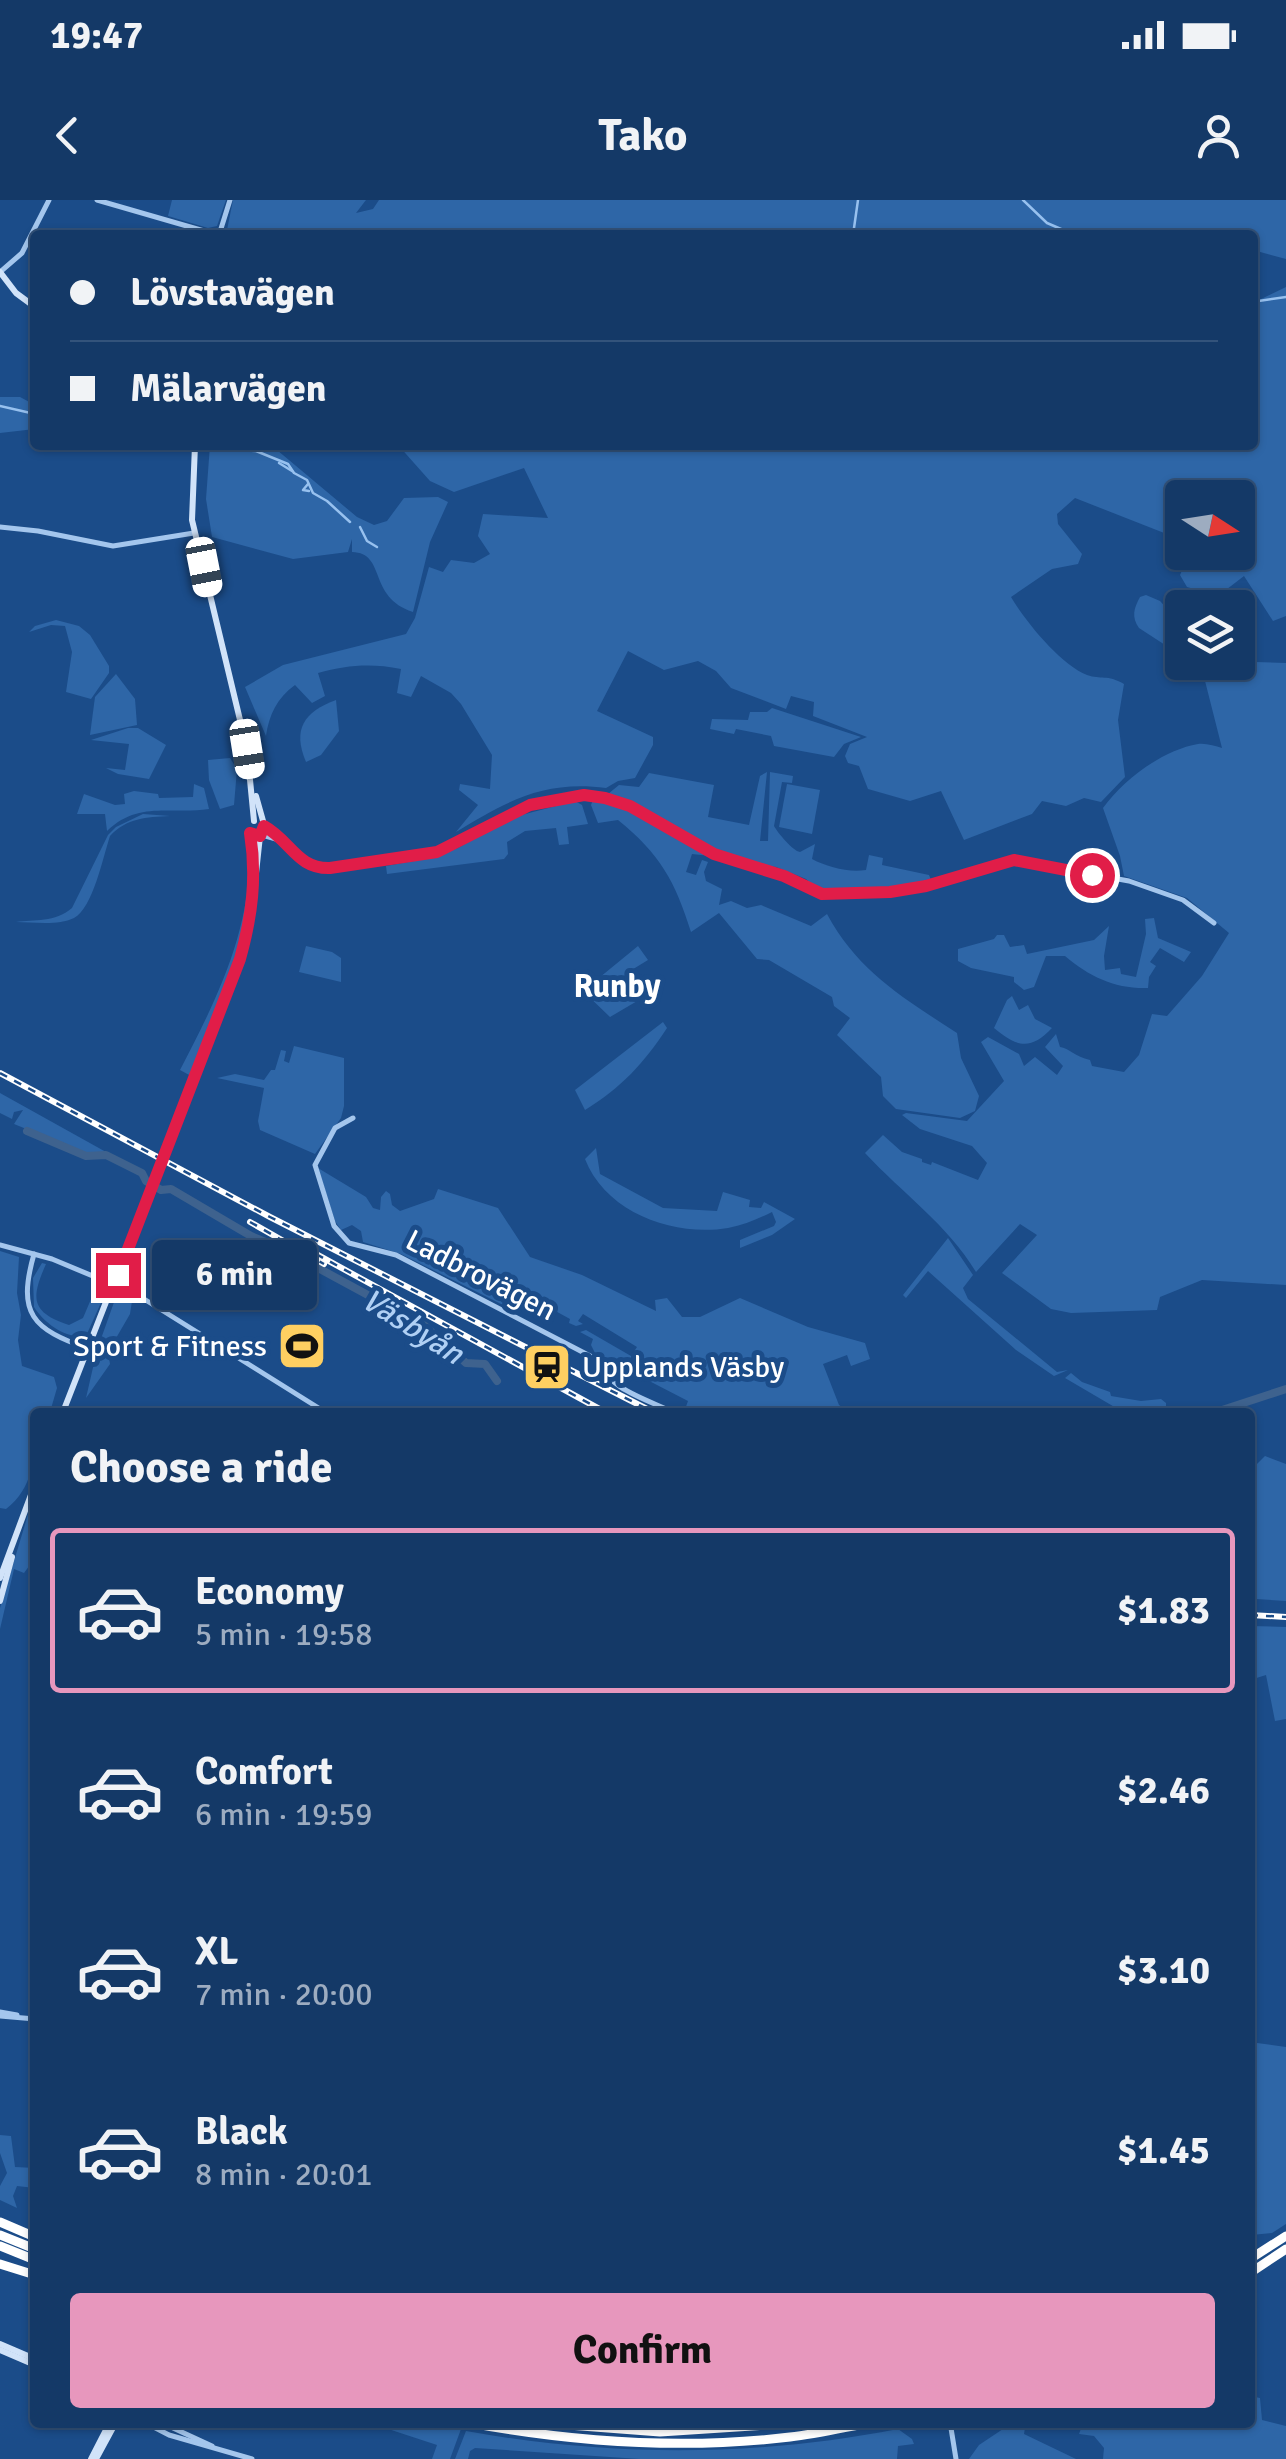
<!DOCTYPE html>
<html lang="en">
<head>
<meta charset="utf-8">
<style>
  :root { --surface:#143967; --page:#214470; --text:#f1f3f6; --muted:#9dacc0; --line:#33537b; --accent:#e797bd }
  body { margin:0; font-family:Signika,sans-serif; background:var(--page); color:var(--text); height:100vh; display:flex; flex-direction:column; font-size:38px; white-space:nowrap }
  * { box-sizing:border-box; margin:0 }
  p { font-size:32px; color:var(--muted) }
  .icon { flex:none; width:55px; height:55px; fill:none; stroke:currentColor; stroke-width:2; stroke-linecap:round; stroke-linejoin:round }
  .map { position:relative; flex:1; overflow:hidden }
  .sheet { position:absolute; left:30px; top:1208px; width:1225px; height:1020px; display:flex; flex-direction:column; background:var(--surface); border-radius:10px; box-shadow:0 2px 8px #0004,0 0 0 2px var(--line) }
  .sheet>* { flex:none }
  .banner { position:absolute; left:30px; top:30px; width:1228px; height:220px; border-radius:10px; box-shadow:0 2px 8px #0004,0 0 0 2px var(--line); display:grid; align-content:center; height:220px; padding:0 40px; background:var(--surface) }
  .needle { width:65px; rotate:102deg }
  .tools { position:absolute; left:1165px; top:280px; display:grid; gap:20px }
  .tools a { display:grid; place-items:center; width:90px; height:90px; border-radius:10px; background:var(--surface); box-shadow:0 2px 8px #0004,0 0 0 2px var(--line); font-size:50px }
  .end { position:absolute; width:45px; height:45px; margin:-22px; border:12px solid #e11d48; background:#fff; box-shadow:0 0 0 5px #fff }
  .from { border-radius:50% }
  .bubble { position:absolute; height:70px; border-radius:10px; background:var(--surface); box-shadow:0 2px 8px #0004,0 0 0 2px var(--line); font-size:32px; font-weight:700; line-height:70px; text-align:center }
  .car { position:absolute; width:30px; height:60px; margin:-30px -15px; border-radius:12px; box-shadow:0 0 8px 2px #0007; background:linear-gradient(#fff 24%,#345 0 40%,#fff 0 76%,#345 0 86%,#fff 0) }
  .banner b { display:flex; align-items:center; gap:35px; height:95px; font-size:38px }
  .banner b+b { border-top:2px solid var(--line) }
  .banner i { width:25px; height:25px; background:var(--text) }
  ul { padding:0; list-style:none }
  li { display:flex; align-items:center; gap:30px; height:165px; margin:0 20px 15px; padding:0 20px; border:5px solid transparent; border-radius:10px }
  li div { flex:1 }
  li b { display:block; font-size:38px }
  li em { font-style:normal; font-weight:700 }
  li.selected { border-color:var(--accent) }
  li>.icon { width:90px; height:90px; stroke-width:1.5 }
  h2 { padding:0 40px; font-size:45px; line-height:120px }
  .primary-button { display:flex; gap:20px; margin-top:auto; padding:20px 40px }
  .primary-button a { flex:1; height:115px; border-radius:10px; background:var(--accent); color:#111; font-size:40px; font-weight:700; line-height:115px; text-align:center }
  .status { display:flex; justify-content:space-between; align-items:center; height:70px; padding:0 50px; background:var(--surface); direction:ltr }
  .status svg { height:28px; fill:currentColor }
  header { display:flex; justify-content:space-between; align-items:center; height:130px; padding:0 40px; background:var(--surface); font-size:45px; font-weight:700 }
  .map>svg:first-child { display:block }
</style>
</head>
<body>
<div class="status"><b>19:47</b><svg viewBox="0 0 49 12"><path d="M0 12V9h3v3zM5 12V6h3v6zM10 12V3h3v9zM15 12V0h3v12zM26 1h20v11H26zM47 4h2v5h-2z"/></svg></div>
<header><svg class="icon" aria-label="back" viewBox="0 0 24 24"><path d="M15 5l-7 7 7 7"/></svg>Tako<svg class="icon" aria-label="person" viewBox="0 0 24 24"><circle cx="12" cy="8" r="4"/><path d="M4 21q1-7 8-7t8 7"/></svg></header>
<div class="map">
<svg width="1286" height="2259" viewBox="0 0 1286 2259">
  <rect width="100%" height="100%" fill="#1b4c89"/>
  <g fill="#2e66a7">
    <path d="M172,0h54l-9,26 -9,2 -40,-12z"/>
    <path d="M233,0h133l-10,13 17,-4 6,-9h907v59l-33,-9 -1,-15h-1026z"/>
    <path d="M1286,87v329l-13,5 -29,-45 -26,20 -31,-9 -7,-12 10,-22 48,-1v-54h-56v42l-107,-42 -18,16 1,10 24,30 -4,10 -26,5 -41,28c14,24 50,68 76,78 14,5 20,-1 37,9l-6,36 7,57 -24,25 -17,-4 -18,8 -24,-5 -10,13 -68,26 -23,-49 -31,10 -42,-12 -9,-23 -11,-3 -3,-7 5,-12 17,-7 -54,-21 1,-14 -23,-6 -5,13 -55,-21 -15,-17 -18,-10 -34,9 -36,-19 -31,60 56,26v8l-18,33 -17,3 -12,7c-62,-8 -99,13 -150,44l22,-27 -19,-15 1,-6 30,5 2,-34 -31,-51 -10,-11 -30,-17 -10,21 -14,-4 4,-24c-30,-6 -54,-4 -83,4l7,23 -13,7 -17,-18c-18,13 -26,30 -29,51l-21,-49 38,-22 123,-31 9,-16 14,-51 14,5 8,-12 23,3 16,-9 -12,-18 5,-22 65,4 -24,-50 -70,24 -24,-11 -32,-36h854l1,-146 6,1z"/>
    <path d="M0,197h20l15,8v24l-35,4z"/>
    <path d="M210,245h61l86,72 17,8 13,-4 17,-23 34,-1 10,5 -18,40 -17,70c-46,-15 -26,-59 -61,-60v-13l-4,13 -55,7 -81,-22 -6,-38z"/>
    <path d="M1146,395l14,6 22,24v31l-43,-28c-8,-11 -5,-20 1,-31z"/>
    <path d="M56,420l23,6 11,9 19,31v7l-18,26 -25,-7 6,-40 -7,-26 -14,-1 -22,7 6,-6z"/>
    <path d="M1255,462l31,1v622l-84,-5 -42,17 -3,13 -86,3 -20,-4 -49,-36 35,-38 -17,-11 -44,48c-29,-48 -73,-78 -111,-119l18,-18 19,17 20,7v3l9,3 1,-3 46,18 9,-17 -15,-17 -52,-17 -18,-14 4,-2 61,8 37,-40 -23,-39 7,-5 31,17 5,12 11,-9 22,18 6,-9 -18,-19 11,-13 4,13c9,1 15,10 30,13l2,6 32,6 15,-17 13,-41 15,2 35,-40 27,-43 -42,-35 -63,-22 -4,-20 -17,-48c21,-29 60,-58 95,-64 8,-1 17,2 24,4l-18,-71z"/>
    <path d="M116,474l19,25 2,26 -47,10 5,-38z"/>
    <path d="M336,500l3,31 -18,24 -15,7c-14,-33 -2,-50 30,-62z"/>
    <path d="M772,508l89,29 -17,7 -10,13 -60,-11 -3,-10 -35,-7 -2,5 -24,-5 2,-10 36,1 2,-8h17z"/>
    <path d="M128,528h10l28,17 -17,34 -31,-5 -12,-6 19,2 4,-26 -38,-4z"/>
    <path d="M230,558l7,11 -3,36 -14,4 -11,-29 -1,-20z"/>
    <path d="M767,572l-7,69h8l2,-69 23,4 -1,7 -10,-1 -8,44c4,7 19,25 26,26l15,-8 -3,15c15,8 37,14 54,11l3,-15 14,3 -1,7 47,10 2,5 13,-1 -53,10 -75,-1 -10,-9 -30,-12 -29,-4 -31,-12 -81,-48 -27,-9 11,-9 20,2 10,-14 65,12 -6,32 41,8 11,-49z"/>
    <path d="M194,584l10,4 5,21c-38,6 -70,-9 -102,22l-2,-17h-28l7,-20 31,11 10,-1 -1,-10 10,-3 24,3 1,4 34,-1z"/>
    <path d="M787,584l33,6 -8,44 -33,-7z"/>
    <path d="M593,600c44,8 80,34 118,56l-19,-2 -6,18 10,3 6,-15 6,2 -4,10 2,9 16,8 -3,16 12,-4 16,7 14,-3 50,21 16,-12c31,58 78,85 130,119l4,25 18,38 -4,15 -15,7 -64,-9 -13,-13 -2,-19 -44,-42 13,-17 -16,-12 -2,-9 -63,-37 -12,-1 -38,-46 -28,19c-16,-51 -31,-78 -73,-112l-20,3 -7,-18z"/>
    <path d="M575,601l7,4 6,19 -21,3 2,17 -10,1 -3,-17 -31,3 -18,11 1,12 -4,5 -117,15 -1,-8 39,-7 33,-11 52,-30z"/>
    <path d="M143,614l27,2c-24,1 -43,2 -60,20 -7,21 -17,72 -36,82 -16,8 -41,4 -58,4 18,-3 39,1 56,-14l36,-73 8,-8z"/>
    <path d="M249,640c11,83 -29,160 -58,236l-11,-6c38,-73 74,-145 69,-230z"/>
    <path d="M1154,718l4,20 33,14 -7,10 -24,-14 -10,14 6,4 -7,11 -1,11c-33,1 -58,-11 -83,-32h-19l-12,31 -10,3 -10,-8v-5l-43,-9 -13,-7v-12l36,-10 3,-4h7l6,12 14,-2 3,9 67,-14 15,-14 -5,30 1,14 15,-2 1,6 15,3 10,-43 -1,-15z"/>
    <path d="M306,746l26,6 9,6v24l-42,-10z"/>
    <path d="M638,746l10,14 -18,11 14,26 -34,20 -27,-26z"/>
    <path d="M1012,796l7,14 9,-5 7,14 17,9c-21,22 -34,20 -58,0l13,-28z"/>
    <path d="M663,822l4,6c-23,35 -46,60 -82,82l-10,-20z"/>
    <path d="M294,846l50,12v48l-3,12 -26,36 -55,-24 -2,-9 6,-33 -47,-10 18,-4 29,6 7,-10h4l6,-20 5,1 -2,10 5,2z"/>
    <path d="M0,893l106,59h-23l-69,-28 9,-14 -9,2 -2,7 -12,-6z"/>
    <path d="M596,948l4,26 63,34 54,3 6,-19 27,8 -1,7 12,1 3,-6 31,17 -23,16 -32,13v-8l34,-14 2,-4 -4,-10c-14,7 -28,13 -44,16 -54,9 -122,-15 -143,-69z"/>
    <path d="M318,968l48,29 7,11 7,2 1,-13 5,-6 4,3 2,11 8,6 34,-12 4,-10 60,19 32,49 52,18 74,36 -1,-11 12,-2 15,19h18l40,-19 68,29 57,16 5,16 -19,7 -4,-11 -24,9 16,41 11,7h-166l4,-11 -93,-48 -4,-8 2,-6 -13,-7 6,-2 45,26 6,-9 -54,-33 -5,7 5,3 -7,2 -7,-3 1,-4 -51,-28h-4l-10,14 -4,-1 -100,-50 -38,-12 -2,-11 -9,-6 -11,5 -6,-9z"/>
    <path d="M948,1038l25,37 -10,13 5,11 89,73 11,-2 -14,6 -38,-26 -88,-79 -22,27 -3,-3z"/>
    <path d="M0,1051l19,6 -2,36 4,22 -3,25 4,26 32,11 3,11 -7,24h-15c0,37 2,73 -29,97l-6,-1z"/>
    <path d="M42,1063l4,1c-15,34 -16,48 23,61l14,-7 14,-33 11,2 -22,49c-20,3 -41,-12 -52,-29l-1,-29z"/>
    <path d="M118,1091l14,10 -2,13 -22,38 2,12 -24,34 11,-48z"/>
    <path d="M1071,1173l11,9 28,10 1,4 30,5 20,-2 5,4v9h-43l-58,-34z"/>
    <path d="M1265,1256l21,8v137l-30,-2 -6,-27v-101z"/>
    <path d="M35,1291v67l-11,15 -10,-4 -14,60v-21z"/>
    <path d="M1250,1426l36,1v92l-11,2 -9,-46 -16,5z"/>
    <path d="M1250,1842l36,5v177l-14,9 -21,2z"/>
    <path d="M0,1935l11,1 4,31 20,1v20l-18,-2 -4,10 4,12 -17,-8v-14l7,-13 -7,-20z"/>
    <path d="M1250,2196l10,2 2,22 24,6v33h-183l1,-11 -10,-12 -15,-2 4,-11 167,-1z"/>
    <path d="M370,2223h62l29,6 -11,30h-18l5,-14z"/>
    <path d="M1012,2223l13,5 -1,6 52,25h-107l10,-14z"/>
    <path d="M898,2229l14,10 2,5 -16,2 -1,13h-257l-165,-11 -5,3 -2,8h-13l11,-28c144,26 289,26 432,-2z"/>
  </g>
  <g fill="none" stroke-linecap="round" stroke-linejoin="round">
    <g stroke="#97c1ef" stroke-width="2.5">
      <path d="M1023,0l24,23 28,12"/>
      <path d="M853,35l5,-35"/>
      <path d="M1252,102l34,-5"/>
      <path d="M0,206l35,8"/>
      <path d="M234,245l4,5 18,1 32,13 6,9 13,7 6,13 14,8 23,21"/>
      <path d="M279,263l13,8"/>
      <path d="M308,284l-5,6 6,1"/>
      <path d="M360,327l7,14 10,6"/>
    </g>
    <g stroke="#3e628e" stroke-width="8">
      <path d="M27,931l59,25 20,-1 36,18 4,8 15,9 10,-1 80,47 32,13 142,77 41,37 19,1 12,17"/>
      <path d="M1216,1212l70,-23"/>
    </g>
    <g stroke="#a4c6ed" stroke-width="5">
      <path d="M97,0l121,35"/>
      <path d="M219,35l11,-35"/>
      <path d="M0,72l22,-19 27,-53"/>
      <path d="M0,327l38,4 75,15 81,-13"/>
      <path d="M264,626c26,15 33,44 66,42l107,-16 93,-47 41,-9 34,1 38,16 71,41 70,22 38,18 68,-2 36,-6 87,-26 116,21 54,19 31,23"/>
      <path d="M262,635l21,6"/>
      <path d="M353,918l-18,10 -20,37 19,61 15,17 47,12 198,103c15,31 49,40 79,54"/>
      <path d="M0,1045l52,14 84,35 189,118"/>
      <path d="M34,1054c-17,60 -2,75 55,95"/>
      <path d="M0,1812l17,3"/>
      <path d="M0,1816l35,3"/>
      <path d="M144,2222l25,13 83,24"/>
      <path d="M160,2222l52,24"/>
      <path d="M950,2222l6,37"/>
    </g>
    <g stroke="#d1e3f9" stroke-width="6">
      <path d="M0,72l16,21 19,14"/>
      <path d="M195,245l-3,75 55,229 7,72"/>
      <path d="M256,596l9,32 -5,8"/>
      <path d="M250,633l4,23"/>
      <path d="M63,1212l177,-453 13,-58 7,-65"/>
      <path d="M0,1378l35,-94"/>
      <path d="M0,1401l12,-44"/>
      <path d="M0,2144l35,15"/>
      <path d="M0,2150l35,15"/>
      <path d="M91,2259l19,-37"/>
      <path d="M96,2259l20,-37"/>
    </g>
    <g stroke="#fff" stroke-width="9">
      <path d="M0,2022l35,15"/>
      <path d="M0,2035l35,14"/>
      <path d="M0,2046l35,14"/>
      <path d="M1250,2059l36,-23"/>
      <path d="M0,2064l35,11"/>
      <path d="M1250,2073l36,-24"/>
      <path d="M465,2222c106,20 217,28 325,15 28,-3 56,-10 84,-15"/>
      <path d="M529,2222l131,10 152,-10"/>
    </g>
    <g stroke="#fff" stroke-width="6">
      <g id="rail">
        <path d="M0,873l270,144 383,195"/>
        <path d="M250,1022l74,42"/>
        <path d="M316,1054l289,158"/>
        <path d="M1250,1415l36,2"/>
      </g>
    </g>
    <use href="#rail" stroke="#1b4c89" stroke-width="2.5" stroke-dasharray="8" stroke-linecap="butt"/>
  </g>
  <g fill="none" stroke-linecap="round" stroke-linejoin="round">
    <path stroke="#e11d48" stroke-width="12" d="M118,1075l122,-316c12,-43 17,-82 10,-126l10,3 4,-10c27,15 33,43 66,42l107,-16 93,-47 54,-10 21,3 25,8 84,48 70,22 38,18 68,-2 36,-6 88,-26 78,15"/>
  </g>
  <defs>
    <g id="stadium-square" transform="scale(2.5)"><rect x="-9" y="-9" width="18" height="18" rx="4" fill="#fecf61" stroke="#1b4c89"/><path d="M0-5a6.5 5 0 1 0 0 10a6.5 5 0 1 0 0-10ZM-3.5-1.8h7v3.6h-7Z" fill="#111"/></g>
    <g id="station-square" transform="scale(2.5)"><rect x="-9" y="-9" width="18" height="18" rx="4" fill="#fecf61" stroke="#1b4c89"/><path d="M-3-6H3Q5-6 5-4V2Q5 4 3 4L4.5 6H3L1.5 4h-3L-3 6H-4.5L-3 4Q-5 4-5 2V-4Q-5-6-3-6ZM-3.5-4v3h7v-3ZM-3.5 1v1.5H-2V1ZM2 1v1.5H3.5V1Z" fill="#111"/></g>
  </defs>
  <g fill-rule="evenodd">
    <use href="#stadium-square" x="302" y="1146"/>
    <use href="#station-square" x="547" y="1167"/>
  </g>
  <g text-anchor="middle" stroke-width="10" stroke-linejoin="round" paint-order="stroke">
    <g font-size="30" fill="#fff" stroke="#1b4c89">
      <text transform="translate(481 1075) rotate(27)" y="10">Ladbrovägen</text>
    </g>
    <g font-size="30" fill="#fff" stroke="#1b4c89" text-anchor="end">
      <text x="267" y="1156">Sport &amp; Fitness</text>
      <text x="582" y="1177" text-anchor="start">Upplands Väsby</text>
    </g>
    <g font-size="32" font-weight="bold" fill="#fff" stroke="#1b4c89">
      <text x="617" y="797">Runby</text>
    </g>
    <g font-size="32" font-style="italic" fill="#b0d0f4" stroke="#1b4c89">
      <text transform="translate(413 1126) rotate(32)" y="11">Väsbyån</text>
    </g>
  </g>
</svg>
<div class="tools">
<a><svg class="needle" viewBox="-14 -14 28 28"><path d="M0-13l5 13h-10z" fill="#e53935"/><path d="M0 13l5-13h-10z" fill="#9dacc0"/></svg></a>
<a><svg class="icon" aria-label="layers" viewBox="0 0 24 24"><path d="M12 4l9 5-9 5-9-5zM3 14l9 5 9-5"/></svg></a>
</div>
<i class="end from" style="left:1092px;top:675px"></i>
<i class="end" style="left:118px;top:1075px"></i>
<div class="bubble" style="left:152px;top:1040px;width:165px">6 min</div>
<i class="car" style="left:204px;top:367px;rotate:169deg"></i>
<i class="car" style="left:247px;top:549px;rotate:171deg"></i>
<div class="banner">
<b><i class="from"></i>Lövstavägen</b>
<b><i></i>Mälarvägen</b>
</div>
<section class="sheet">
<h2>Choose a ride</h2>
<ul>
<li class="selected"><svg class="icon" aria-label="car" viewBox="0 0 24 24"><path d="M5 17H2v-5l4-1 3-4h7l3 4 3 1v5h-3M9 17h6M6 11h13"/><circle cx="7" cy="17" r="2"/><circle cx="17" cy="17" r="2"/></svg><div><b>Economy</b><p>5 min · 19:58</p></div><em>$1.83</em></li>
<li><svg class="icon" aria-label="car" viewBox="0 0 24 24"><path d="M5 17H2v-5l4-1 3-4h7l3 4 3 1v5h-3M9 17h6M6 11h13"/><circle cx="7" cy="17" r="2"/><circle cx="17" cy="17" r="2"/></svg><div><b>Comfort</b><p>6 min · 19:59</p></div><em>$2.46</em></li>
<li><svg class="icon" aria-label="car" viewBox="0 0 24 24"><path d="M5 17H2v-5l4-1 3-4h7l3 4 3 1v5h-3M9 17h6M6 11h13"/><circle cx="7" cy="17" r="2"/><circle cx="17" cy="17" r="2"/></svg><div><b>XL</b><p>7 min · 20:00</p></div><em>$3.10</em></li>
<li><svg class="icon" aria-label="car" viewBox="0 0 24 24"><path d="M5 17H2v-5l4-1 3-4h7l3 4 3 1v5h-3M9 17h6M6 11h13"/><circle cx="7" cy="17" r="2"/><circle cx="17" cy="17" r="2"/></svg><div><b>Black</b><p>8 min · 20:01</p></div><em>$1.45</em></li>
</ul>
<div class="primary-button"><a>Confirm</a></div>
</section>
</div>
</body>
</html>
